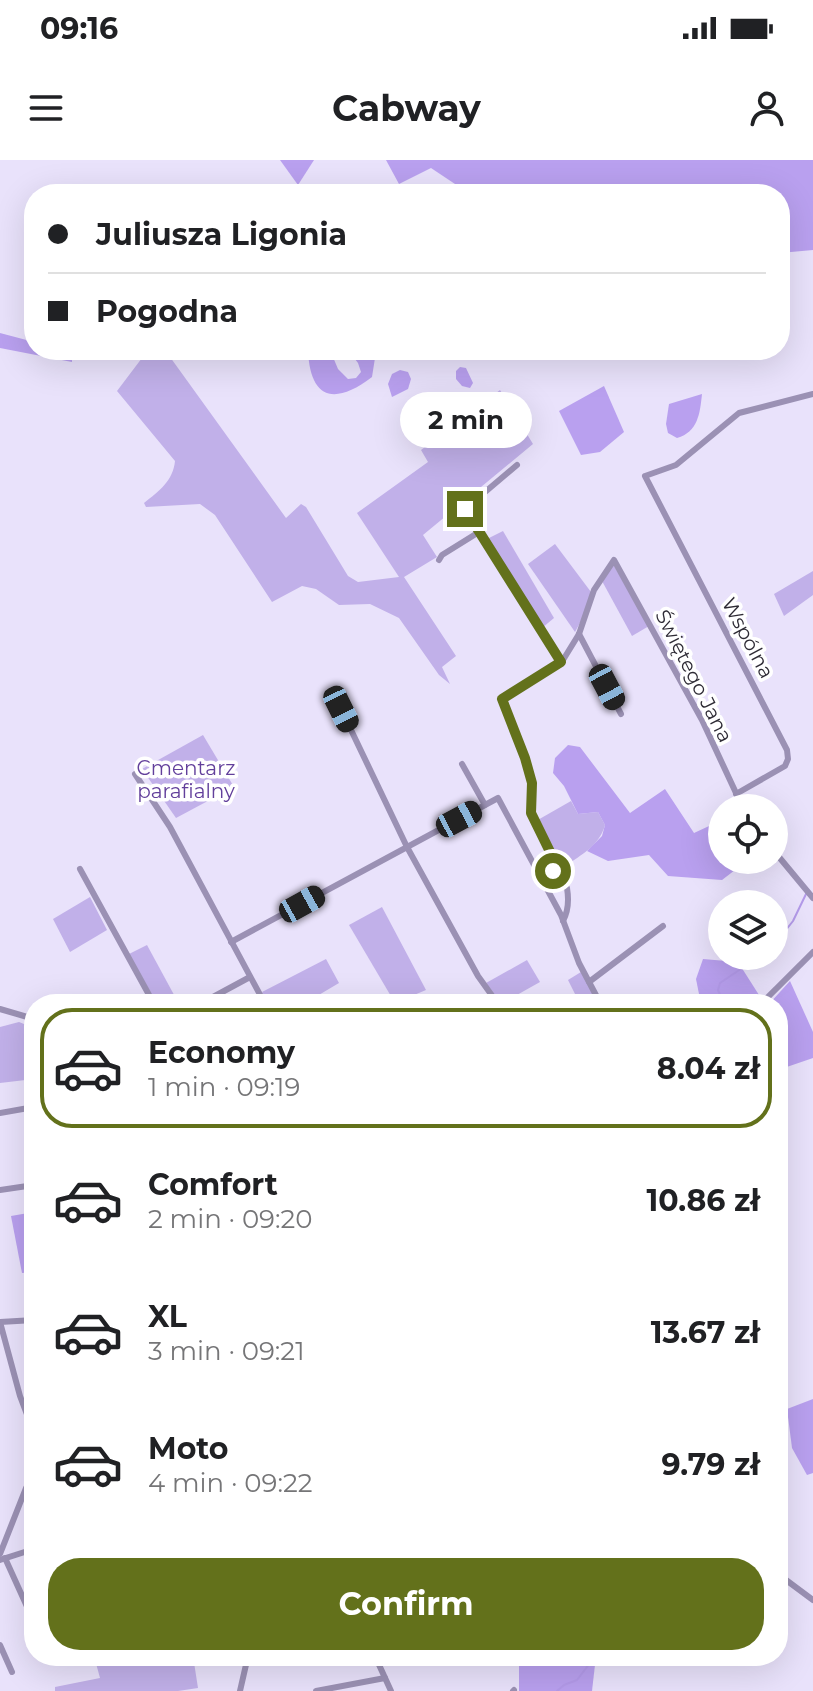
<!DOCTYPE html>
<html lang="en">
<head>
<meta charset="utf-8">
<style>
  :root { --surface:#fff; --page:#f2f2f2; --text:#202124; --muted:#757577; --line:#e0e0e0; --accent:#63711b }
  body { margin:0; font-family:Montserrat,sans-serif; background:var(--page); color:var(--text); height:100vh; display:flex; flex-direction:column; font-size:30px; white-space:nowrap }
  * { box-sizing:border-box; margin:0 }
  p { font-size:26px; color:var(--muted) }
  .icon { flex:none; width:44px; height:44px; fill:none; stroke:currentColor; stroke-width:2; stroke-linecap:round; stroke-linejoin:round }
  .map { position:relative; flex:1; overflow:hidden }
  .details { position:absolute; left:24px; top:834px; width:764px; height:672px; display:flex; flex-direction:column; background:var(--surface); border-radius:32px; box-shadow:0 8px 32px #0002 }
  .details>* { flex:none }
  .hud { position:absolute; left:24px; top:24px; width:766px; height:176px; border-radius:32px; box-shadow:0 8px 32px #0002; display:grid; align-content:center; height:176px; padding:0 24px; background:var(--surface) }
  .controls { position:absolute; left:708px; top:634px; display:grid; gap:16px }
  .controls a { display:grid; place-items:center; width:80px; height:80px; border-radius:50%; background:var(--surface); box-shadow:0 8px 32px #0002; font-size:40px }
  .end { position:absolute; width:36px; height:36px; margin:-18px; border:10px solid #63711b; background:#fff; box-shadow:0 0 0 4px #fff }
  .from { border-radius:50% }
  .bubble { position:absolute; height:56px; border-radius:28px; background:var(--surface); box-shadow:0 8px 32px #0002; font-size:26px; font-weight:700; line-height:56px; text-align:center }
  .car { position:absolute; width:24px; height:48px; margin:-24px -12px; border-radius:10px; box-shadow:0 0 6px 2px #0007; background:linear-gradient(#222 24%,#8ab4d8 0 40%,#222 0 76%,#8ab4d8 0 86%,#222 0) }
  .hud b { display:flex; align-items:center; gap:28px; height:76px; font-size:30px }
  .hud b+b { border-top:2px solid var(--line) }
  .hud i { width:20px; height:20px; background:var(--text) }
  ul { padding:14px 0 0; list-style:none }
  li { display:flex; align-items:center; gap:24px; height:120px; margin:0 16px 12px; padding:0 8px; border:4px solid transparent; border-radius:32px }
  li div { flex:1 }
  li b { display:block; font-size:30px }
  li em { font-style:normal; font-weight:700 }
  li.selected { border-color:var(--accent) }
  li>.icon { width:72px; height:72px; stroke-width:1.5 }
  .button { display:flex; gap:16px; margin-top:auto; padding:16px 24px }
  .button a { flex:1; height:92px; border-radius:32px; background:var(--accent); color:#fff; font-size:32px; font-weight:700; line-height:92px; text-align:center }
  .status { display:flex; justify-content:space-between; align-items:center; height:56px; padding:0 40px; background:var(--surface); direction:ltr }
  .status svg { height:22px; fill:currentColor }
  header { display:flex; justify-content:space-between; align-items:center; height:104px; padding:0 24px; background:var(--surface); font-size:36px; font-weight:700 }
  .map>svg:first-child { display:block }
</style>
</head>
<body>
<div class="status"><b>09:16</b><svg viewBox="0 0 49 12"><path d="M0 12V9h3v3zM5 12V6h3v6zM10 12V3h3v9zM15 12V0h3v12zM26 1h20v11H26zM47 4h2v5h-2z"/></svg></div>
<header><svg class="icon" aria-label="menu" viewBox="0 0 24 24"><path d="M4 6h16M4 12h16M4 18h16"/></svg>Cabway<svg class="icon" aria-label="person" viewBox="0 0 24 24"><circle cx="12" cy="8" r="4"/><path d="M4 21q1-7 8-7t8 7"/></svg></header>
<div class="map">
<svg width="813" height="1531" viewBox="0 0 813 1531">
  <rect width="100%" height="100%" fill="#e9e2fb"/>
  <g fill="#c1b0e9">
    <path d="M148,190h17l121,168 15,-14 5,3 42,69 10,6 41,-5 -42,-64 71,-51 -7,-12 79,-60 33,54 -110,91 14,22 -33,20 52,79 -14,11 8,17 -11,-9 -40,-57 -29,-14 -31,1 -23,-16 -14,-3 -30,16 -57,-87 -15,-11 -54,3 -2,-4c15,-12 29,-22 31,-42l-58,-70z"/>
    <path d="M503,371l51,87 -12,10 -55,-89z"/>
    <path d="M555,384l36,48 -5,20 -11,20 -47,-68z"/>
    <path d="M613,404l36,62 -17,10 -30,-55z"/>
    <path d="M813,411v24l-29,21 -10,-22z"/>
    <path d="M203,575l31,52 -58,31 -34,-49z"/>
    <path d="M571,641l7,13 20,-2 7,13c-6,22 -27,32 -45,44l-24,-48z"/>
    <path d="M90,737l17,33 -37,22 -17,-33z"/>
    <path d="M382,747l44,83 -31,13 -46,-78z"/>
    <path d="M147,785l32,59h-22l-28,-50z"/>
    <path d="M326,799l13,24 -27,16 3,5h-46l-7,-12z"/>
    <path d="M527,800l13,22 -39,22 -15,-21z"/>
    <path d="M581,812l15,26v4l-16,2 -12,-24z"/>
    <path d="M19,862l15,6v51l-34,4v-56z"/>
    <path d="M94,1496h99l5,32 -20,3h-123v-4l45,-9z"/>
  </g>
  <g fill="#b9a0ef">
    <path d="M280,0h34l-16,25z"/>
    <path d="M386,0h427v90l-33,3v-59h-310l-39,-26 -32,16z"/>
    <path d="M0,173l34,9v8l38,3v9l-72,-14z"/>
    <path d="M308,190h22l8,19 10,10 8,-1 5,-6 -3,-9 -10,-13h25l2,8 -3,19c-38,29 -62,22 -64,-27z"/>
    <path d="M460,207l6,1 7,15 -3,5 -8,-2 -6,-7v-8z"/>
    <path d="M400,210l8,2 3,7 -3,10 -16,8 -4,-13 4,-10z"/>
    <path d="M604,226l20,46 -24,20 -19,3 -22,-44z"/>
    <path d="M702,234c-2,19 -4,38 -25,44l-9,-5 -2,-9 3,-20z"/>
    <path d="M568,585l12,2 50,66 35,-24 29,44 28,-13v40h26l-26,20 -54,-4 -19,-21 -41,6 -21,-10 15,-15 3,-11 -7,-13 -20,2 -14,-28 -11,-13 2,-15z"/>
    <path d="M703,799l35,3 21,33 -12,9h-46l-5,-25z"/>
    <path d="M790,821l23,51v26l-35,12v-66h-9z"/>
    <path d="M34,1052v60l-12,1 -11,-57z"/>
    <path d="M813,1239v74l-6,2 -15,-27 -5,-39z"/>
    <path d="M519,1496h77l-4,35h-73z"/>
  </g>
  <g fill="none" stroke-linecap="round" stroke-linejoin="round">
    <g stroke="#b39ae9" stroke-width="2">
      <path d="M774,785l19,-24 14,-29"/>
      <path d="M724,844l-6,-14 2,-7 40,-27"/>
      <path d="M557,1531l7,-6 13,-5 13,-17 -2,-7"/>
    </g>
    <g stroke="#9b91b4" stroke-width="6">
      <path d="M517,305l-52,44 96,153"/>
      <path d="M439,400l3,-5 37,-23"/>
      <path d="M579,474l42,80"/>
      <path d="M341,549l66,138 71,129 20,28"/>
      <path d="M462,604l23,41"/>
      <path d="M135,614l35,53 95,177"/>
      <path d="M736,634l49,-28 3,-7 -1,-9 -142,-274 31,-11 63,-52 74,-19"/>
      <path d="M774,691l39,47"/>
      <path d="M80,709l74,135"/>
      <path d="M539,714l14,-3 3,-7"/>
      <path d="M563,761c6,-11 6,-21 4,-33l-36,-75 1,-30 -7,-25 -23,-59 61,-39 16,-26 15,-44 20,-30 88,160 41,88"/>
      <path d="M231,782l267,-144 63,117 18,48 19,36v5"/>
      <path d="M589,822l74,-56"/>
      <path d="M200,844l50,-27"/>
      <path d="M761,844l52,-52"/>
      <path d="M0,849l34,10"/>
      <path d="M0,953l34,-6"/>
      <path d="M0,1030l34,-5"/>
      <path d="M0,1162l20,74 14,37"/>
      <path d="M0,1162l34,-2"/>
      <path d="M0,1394l26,-66 8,-13"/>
      <path d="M5,1398l29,64"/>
      <path d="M0,1400l34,-11"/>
      <path d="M778,1414l35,26"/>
      <path d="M0,1485l12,27"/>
      <path d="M375,1496l16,35"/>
      <path d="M240,1531l8,-35"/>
      <path d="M316,1531l69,-13"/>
      <path d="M513,1531l1,-1"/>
    </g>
  </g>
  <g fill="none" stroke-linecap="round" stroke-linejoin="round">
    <path stroke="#63711b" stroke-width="10" d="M465,349l96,153 -59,37 23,59 7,25 -1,30 25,51 -3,7"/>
  </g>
  <g text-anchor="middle" stroke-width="7" stroke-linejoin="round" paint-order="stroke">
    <g font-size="20" fill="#2e2b35" stroke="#fff">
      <text transform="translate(748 478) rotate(62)" y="7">Wspólna</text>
      <text transform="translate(694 516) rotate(63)" y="7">Świętego Jana</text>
    </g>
    <g font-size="20" fill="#623f9b" stroke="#fff">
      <text x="186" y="615">Cmentarz<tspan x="186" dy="23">parafialny</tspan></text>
    </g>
  </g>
</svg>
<div class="controls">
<a><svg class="icon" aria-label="locate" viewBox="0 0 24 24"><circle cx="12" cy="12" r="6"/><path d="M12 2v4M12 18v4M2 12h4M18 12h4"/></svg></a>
<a><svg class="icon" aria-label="layers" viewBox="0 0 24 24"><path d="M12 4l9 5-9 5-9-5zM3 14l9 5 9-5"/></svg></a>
</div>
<i class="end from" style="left:553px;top:711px"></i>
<i class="end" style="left:465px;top:349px"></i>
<div class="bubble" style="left:400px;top:232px;width:132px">2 min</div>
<i class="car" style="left:607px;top:527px;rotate:152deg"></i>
<i class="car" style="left:341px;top:549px;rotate:154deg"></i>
<i class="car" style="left:459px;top:659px;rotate:62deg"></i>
<i class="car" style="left:302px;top:744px;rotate:61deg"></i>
<div class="hud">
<b><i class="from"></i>Juliusza Ligonia</b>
<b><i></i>Pogodna</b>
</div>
<section class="details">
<ul>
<li class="selected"><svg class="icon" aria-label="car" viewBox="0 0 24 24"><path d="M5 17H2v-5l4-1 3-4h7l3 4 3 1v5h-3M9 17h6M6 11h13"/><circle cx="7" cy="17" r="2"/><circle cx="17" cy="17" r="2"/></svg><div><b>Economy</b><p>1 min · 09:19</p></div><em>8.04 zł</em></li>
<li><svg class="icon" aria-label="car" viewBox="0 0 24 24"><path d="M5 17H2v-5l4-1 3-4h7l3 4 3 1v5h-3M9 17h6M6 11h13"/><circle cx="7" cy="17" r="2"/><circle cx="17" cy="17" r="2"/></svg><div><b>Comfort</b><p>2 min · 09:20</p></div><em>10.86 zł</em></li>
<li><svg class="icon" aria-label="car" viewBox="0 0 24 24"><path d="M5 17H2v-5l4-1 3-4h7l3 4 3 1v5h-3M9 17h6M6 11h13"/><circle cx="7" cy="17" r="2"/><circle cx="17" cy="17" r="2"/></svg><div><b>XL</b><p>3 min · 09:21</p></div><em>13.67 zł</em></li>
<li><svg class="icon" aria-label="car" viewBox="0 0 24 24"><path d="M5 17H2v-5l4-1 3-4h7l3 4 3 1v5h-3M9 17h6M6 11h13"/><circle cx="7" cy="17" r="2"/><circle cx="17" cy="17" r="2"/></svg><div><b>Moto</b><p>4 min · 09:22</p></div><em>9.79 zł</em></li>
</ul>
<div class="button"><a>Confirm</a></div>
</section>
</div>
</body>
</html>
